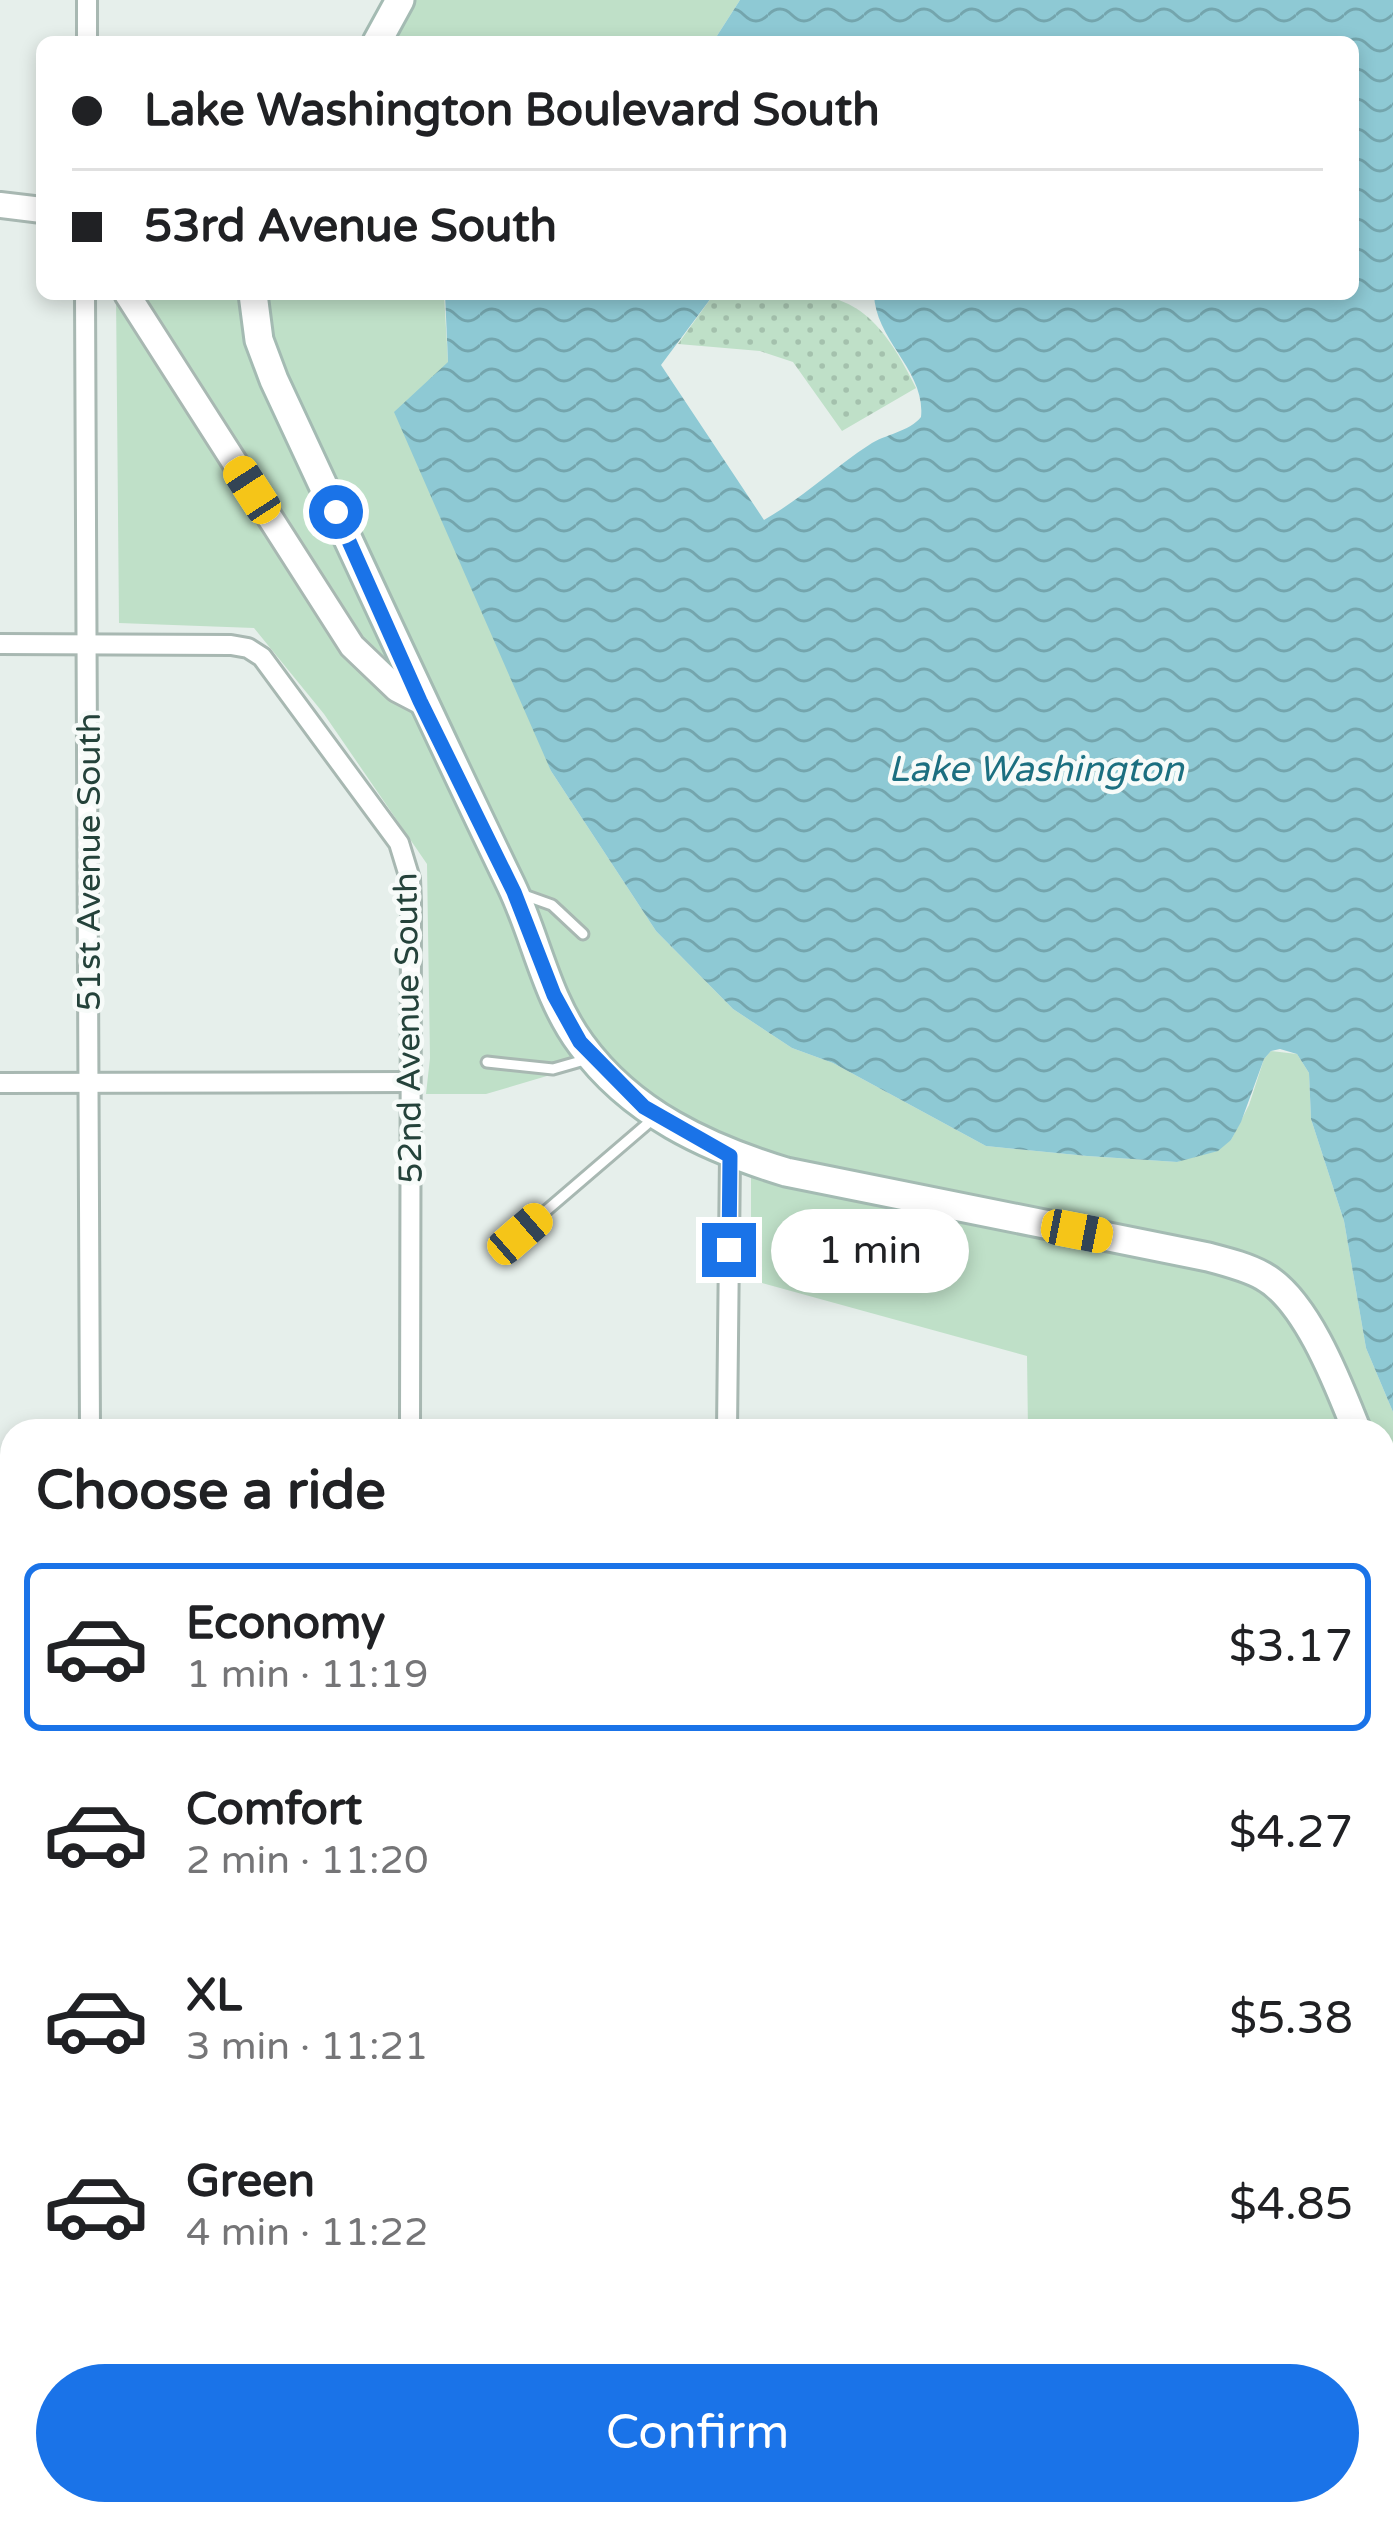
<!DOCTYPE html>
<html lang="en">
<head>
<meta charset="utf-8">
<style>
  :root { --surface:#fff; --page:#f2f2f2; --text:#202124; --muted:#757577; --line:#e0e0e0; --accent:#1a73e8 }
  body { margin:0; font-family:"Varela Round",sans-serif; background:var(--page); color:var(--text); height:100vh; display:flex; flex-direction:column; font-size:45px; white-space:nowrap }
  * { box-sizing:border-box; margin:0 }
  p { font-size:39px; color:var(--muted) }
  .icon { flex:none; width:66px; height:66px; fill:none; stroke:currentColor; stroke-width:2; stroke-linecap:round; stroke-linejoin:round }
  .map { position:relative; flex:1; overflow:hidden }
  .drawer { position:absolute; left:0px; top:1419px; width:1395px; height:1107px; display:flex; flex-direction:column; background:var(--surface); border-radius:36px 36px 0 0; box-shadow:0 6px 18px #0003 }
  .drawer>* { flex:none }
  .top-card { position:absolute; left:36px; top:36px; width:1323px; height:264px; border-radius:18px; box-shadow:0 6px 18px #0003; display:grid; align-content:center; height:264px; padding:0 36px; background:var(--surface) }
  .end { position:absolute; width:54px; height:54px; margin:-27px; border:15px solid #1a73e8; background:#fff; box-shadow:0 0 0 6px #fff }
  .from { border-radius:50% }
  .bubble { position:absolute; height:84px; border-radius:42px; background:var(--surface); box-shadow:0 6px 18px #0003; font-size:39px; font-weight:600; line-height:84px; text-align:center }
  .car { position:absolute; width:36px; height:72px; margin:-36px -18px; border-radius:15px; box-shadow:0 0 9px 3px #0007; background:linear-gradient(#f5c518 24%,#345 0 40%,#f5c518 0 76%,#345 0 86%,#f5c518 0) }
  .top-card b { display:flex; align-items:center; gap:42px; height:114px; font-size:45px }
  .top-card b+b { border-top:3px solid var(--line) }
  .top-card i { width:30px; height:30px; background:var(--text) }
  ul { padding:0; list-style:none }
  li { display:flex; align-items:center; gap:36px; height:168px; margin:0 24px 18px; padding:0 12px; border:6px solid transparent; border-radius:18px }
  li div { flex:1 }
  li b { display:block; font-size:45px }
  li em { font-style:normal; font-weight:600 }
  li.current { border-color:var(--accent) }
  li>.icon { width:108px; height:108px; stroke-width:1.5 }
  h2 { padding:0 36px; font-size:54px; line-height:144px }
  .action { display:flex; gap:24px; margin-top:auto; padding:24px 36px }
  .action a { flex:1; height:138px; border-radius:72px; background:var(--accent); color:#fff; font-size:48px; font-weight:600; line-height:138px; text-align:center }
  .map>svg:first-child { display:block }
</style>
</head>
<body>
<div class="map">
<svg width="1393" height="2525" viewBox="0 0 1393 2525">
  <defs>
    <pattern id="grass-dots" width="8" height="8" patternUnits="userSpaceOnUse" patternTransform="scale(3)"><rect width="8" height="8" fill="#bfe0c8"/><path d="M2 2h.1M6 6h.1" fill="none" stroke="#a4c1ad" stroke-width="1.8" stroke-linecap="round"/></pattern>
    <pattern id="water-waves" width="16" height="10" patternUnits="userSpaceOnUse" patternTransform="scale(3)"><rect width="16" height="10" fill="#8ec9d4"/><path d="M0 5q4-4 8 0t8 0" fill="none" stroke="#74a5ad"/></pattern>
  </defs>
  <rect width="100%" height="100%" fill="#e6efeb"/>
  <path fill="url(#grass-dots)" d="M714,294c110,0 148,-18 202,94l-74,43 -49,-69 -33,-11 -82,-7z"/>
  <g fill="#bfe0c8">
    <path d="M410,0h330l-27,42h-326z"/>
    <path d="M116,294h328l4,68 103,409 105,160 77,78 59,39 41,15 153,83 101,10 90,6 54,-22 18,-35 15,-46 7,-8 26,3 12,19 2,46 33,102 22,127 27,64v86h-10v-67h-355l-1,-75 -276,-76v-130c-53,-17 -101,-55 -140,-93l-125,37h-60l4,-36 -3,-194 -103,-150 -70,-86 -135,-5z"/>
    <rect x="0" y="1985" width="12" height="391"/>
  </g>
  <path fill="url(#water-waves)" d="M740,0h653v1412l-27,-64 -22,-127 -33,-102 -2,-46 -12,-19 -17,-5 -9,2 -7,8 -23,63 -10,18 -13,11 -41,11 -90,-6 -101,-10 -153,-83 -41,-15 -59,-39 -77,-78 -105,-160 -157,-359 54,-50 -3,-68h269l-53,71 103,155c40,-23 68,-51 105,-75 16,-11 40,-13 52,-28 5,-46 -46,-77 -47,-123h479v-252h-640z"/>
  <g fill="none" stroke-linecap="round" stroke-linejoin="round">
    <g stroke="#a8b8b2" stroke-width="15">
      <g id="service">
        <path d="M524,895l28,10 31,29"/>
        <path d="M487,1062l66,7 35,-10"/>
        <path d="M519,1234l134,-115"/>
        <path d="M242,2514v11"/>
      </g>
    </g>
    <g stroke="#a8b8b2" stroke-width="24">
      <g id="minor">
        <path d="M87,0v42"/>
        <path d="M85,294l5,1137"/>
        <path d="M0,644l231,1 17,3 14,9 137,186 11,36 1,23 -1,529"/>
        <path d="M0,1083l410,-1"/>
        <path d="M727,1431l3,-275"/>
        <path d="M0,1524h12"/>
        <path d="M1383,1953l10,-1"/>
        <path d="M0,1959h12"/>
        <path d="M1383,2385h10"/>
        <path d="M0,2397h12"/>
        <path d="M96,2514v11"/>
        <path d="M415,2514v11"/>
        <path d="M721,2514v11"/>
        <path d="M1367,2514v11"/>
        <path d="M1062,2525l1,-11"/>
      </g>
    </g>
    <g stroke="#a8b8b2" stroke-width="30">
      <g id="tertiary">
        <path d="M0,205l42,5"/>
        <path d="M127,294l225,352 45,43 23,12"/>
      </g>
    </g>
    <g stroke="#a4bbb3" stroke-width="33">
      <g id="secondary">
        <path d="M377,42l23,-42"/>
        <path d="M253,294l6,46 15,40c79,169 156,338 237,505 25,52 35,112 70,159 50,69 126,104 205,128l422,85c19,5 39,10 55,19 44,24 76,110 94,155"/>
        <path d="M1383,1495l10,26"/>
      </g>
    </g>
    <use href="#service" stroke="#fff" stroke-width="9"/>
    <use href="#minor" stroke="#fff" stroke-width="18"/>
    <use href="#tertiary" stroke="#fff" stroke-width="24"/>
    <use href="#secondary" stroke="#fff" stroke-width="27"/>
  </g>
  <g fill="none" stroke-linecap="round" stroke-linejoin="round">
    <path stroke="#1a73e8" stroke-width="15" d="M336,512l84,189 94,191 40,103 26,47 64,65 86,49 -1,94"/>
  </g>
  <g text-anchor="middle" stroke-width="9" stroke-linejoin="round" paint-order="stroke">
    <g font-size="33" fill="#24423a" stroke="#f7fbf9">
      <text transform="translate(88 862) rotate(-90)" y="12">51st Avenue South</text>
      <text transform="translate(407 1028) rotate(-91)" y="12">52nd Avenue South</text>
    </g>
    <g font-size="36" font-style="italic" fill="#1c6f80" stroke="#f7fbf9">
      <text x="1036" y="781">Lake Washington</text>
    </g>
  </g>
</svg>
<i class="end from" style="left:336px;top:512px"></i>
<i class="end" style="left:729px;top:1250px"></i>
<div class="bubble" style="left:771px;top:1209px;width:198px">1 min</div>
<i class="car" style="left:252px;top:490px;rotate:327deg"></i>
<i class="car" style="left:1077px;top:1231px;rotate:101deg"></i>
<i class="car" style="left:520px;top:1234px;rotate:49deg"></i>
<div class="top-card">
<b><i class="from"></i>Lake Washington Boulevard South</b>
<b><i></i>53rd Avenue South</b>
</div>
<section class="drawer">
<h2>Choose a ride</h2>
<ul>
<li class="current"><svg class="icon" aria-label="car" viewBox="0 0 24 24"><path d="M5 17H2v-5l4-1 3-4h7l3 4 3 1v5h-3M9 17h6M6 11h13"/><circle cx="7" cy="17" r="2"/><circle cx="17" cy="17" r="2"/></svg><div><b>Economy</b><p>1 min · 11:19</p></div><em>$3.17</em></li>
<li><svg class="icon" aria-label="car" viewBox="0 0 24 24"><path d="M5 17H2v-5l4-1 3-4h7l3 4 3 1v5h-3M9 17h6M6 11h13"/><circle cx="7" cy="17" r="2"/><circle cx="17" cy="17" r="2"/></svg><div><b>Comfort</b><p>2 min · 11:20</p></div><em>$4.27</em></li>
<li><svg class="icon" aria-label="car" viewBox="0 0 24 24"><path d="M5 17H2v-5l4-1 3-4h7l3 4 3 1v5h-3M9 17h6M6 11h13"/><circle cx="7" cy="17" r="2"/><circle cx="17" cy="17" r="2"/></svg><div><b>XL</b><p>3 min · 11:21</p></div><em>$5.38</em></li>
<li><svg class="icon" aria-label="car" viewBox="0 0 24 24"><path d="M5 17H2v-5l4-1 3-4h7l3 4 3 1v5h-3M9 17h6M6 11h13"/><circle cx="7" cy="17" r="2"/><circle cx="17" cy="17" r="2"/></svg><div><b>Green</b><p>4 min · 11:22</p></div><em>$4.85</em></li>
</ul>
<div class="action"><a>Confirm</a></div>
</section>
</div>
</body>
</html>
